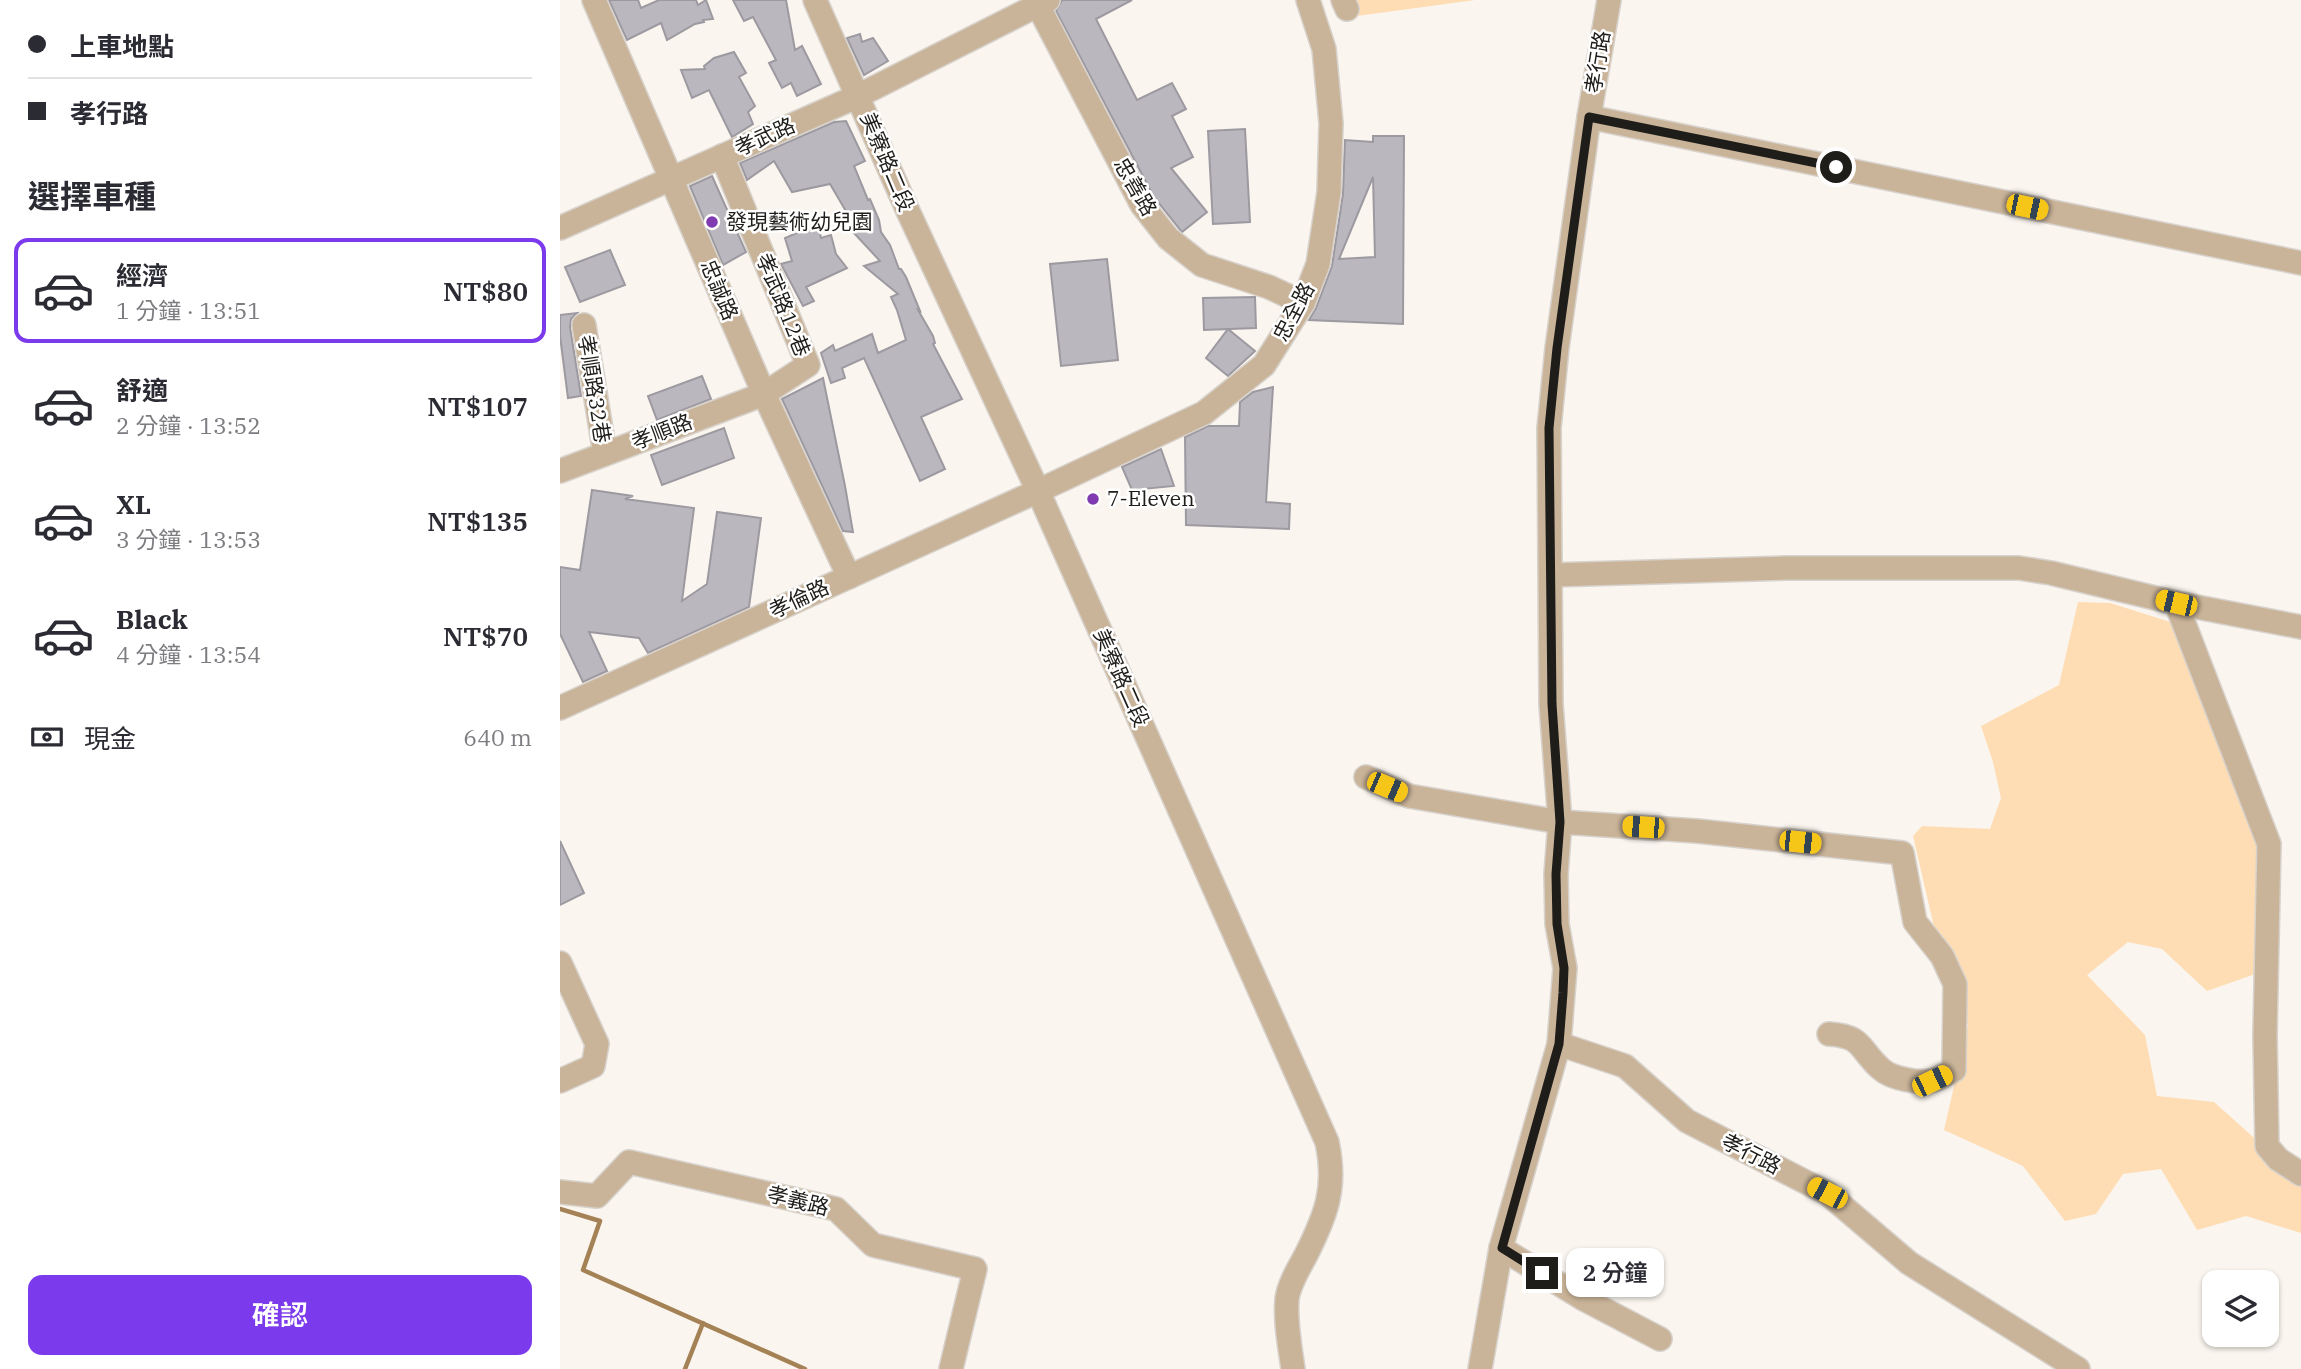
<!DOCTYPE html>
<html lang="zh-TW">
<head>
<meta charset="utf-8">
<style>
  :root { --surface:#fff; --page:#f7f7f7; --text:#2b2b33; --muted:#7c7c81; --line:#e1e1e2; --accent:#7c3aed }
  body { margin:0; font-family:"IBM Plex Serif","Noto Sans TC",serif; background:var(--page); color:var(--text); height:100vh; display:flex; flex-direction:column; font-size:26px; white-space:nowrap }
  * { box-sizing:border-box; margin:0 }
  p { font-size:23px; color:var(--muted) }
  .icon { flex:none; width:38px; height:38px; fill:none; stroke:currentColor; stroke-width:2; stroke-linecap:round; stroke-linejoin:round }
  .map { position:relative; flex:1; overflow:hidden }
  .details { display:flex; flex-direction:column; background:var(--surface); width:560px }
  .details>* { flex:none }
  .banner { display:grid; align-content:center; height:154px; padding:0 28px; background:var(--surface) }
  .fabs { position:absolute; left:1642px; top:1270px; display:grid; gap:14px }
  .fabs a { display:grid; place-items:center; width:77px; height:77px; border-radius:14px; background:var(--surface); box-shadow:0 2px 5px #0004; font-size:35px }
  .end { position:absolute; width:32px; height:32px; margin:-16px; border:9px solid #1f1d1a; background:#fff; box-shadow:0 0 0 4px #fff }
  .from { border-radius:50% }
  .bubble { position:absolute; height:49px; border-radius:14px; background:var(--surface); box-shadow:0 2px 5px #0004; font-size:23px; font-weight:600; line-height:49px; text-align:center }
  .car { position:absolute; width:21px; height:42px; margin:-21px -10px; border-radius:9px; box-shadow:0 0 5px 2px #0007; background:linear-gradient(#f5c518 24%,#345 0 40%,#f5c518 0 76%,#345 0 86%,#f5c518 0) }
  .banner b { display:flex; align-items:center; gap:24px; height:66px; font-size:26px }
  .banner b+b { border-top:2px solid var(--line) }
  .banner i { width:18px; height:18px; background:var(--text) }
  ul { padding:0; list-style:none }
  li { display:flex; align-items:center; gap:21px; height:105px; margin:0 14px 10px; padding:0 14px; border:4px solid transparent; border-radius:14px }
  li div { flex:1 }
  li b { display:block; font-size:26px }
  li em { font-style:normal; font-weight:600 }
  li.on { border-color:var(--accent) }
  li>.icon { width:63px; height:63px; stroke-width:1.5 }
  h2 { padding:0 28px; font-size:32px; line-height:84px }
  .pay { display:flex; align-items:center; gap:18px; height:77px; padding:0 28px; font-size:26px }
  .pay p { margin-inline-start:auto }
  .action { display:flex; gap:14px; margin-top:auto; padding:14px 28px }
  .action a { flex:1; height:80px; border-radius:14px; background:var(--accent); color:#fff; font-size:28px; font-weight:600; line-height:80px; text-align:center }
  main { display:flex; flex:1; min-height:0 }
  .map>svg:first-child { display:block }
</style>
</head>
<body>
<main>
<section class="details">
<div class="banner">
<b><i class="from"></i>上車地點</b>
<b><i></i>孝行路</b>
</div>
<h2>選擇車種</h2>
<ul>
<li class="on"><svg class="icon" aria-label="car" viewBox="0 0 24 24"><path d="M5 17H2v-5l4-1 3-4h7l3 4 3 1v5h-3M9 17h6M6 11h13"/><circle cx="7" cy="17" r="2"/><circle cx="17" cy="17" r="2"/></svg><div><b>經濟</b><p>1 分鐘 · 13:51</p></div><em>NT$80</em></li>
<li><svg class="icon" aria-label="car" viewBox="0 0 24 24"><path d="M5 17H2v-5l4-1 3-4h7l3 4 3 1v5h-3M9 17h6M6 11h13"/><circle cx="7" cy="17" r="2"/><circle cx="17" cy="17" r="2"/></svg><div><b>舒適</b><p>2 分鐘 · 13:52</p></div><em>NT$107</em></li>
<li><svg class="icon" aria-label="car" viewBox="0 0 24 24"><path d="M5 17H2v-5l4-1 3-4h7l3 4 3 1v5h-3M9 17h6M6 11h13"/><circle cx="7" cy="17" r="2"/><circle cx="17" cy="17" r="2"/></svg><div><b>XL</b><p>3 分鐘 · 13:53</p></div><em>NT$135</em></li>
<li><svg class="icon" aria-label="car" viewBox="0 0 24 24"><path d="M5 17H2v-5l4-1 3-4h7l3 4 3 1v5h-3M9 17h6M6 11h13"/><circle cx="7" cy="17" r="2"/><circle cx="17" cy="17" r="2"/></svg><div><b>Black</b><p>4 分鐘 · 13:54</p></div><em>NT$70</em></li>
</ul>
<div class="pay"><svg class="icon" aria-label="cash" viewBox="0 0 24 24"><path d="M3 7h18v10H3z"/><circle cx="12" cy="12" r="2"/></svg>現金<p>640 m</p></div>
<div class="action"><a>確認</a></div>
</section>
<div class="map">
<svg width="1741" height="1369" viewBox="0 0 1741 1369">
  <rect width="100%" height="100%" fill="#faf5ee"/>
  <g fill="#feddb4">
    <path d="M791,0h124l-118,16z"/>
    <path d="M1518,602l32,1 70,22 85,219 -7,129 -51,18 -45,-42 -34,-7 -41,33 58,60 12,61 57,6 87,78v53l-55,-17 -49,14 -36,-61 -38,5 -27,40 -31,7 -42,-55 -79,-36 24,-105 -24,-55 -31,-134 9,-10 68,3 11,-31 -8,-36 -12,-36 78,-41z"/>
  </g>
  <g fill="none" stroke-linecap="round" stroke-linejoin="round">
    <g stroke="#a58256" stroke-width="4.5">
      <path d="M0,1209l40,12 -17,49 222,99"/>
      <path d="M125,1369l18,-46"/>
    </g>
  </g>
  <g fill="#bbb7be" stroke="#9d99a0" stroke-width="2" fill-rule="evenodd">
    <path d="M49,0h29l3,8 18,-8h37l2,5 8,-5 7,19 -10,1 1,2 -9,2 -28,16 -6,-17 -34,17z"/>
    <path d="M173,0h53l9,50 7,-4 19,38 -24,12 -6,-13 -9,5 -13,-25 7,-3 -23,-43 -9,4z"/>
    <path d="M502,0h70l-36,19 41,81 35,-17 14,26 -14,7 21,41 -22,11 36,44 -25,20 -28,-35 -98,-186z"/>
    <path d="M300,34l2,8 11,-4 15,23 -24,14 -17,-37z"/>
    <path d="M174,52l12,21 -7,4 16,29 -7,6 5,12 -21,13 -23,-47 -17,8 -11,-28 24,-1 -1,-3 10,-8z"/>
    <path d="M286,121l19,40 -11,5 14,34 2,-1 9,21 2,12 9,13 9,24h2l5,8 14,34 -2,-1 15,26 2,7 -2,1 29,55 -41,18 24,52 -25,12 -56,-123 -22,10 3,10 -14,5 -10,-30 12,-8 2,6 37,-17 6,19 28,-13 -9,-30 -6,-13 7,-3 -34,-28 16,-5 -27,-29 4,-2 -27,-46 -38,8 -18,-31 -27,19 -7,-17 94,-41z"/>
    <path d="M685,129l5,93 -37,2 -5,-93z"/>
    <path d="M813,136h31l-1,188 -94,-4 7,-12 16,-42 11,-72 2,-54 28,2zM813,177l2,80 -36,2z"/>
    <path d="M152,176l34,76 -23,13 -33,-79z"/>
    <path d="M258,224l3,14 10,-3 5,19 11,14 -41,19 8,14 -11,5 -22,-42 11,-3 -7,-23z"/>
    <path d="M50,250l15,35 -45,17 -15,-35z"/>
    <path d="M547,259l11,101 -57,6 -11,-102z"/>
    <path d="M695,297l1,31 -52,2 -1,-32z"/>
    <path d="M17,313l-6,6 -1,8 11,69 -13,2 -8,-62v-21z"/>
    <path d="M668,329l27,22 -27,25 -22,-18z"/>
    <path d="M142,376l9,23 -54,21 -9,-24z"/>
    <path d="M263,378l22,108 8,46 -10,-1 -61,-132z"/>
    <path d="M713,387l-7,115 24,2 -1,25 -103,-4 -1,-88 23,-11h31l1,-24 13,-10z"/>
    <path d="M164,428l10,30 -72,27 -11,-30z"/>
    <path d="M601,449l13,37 -42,4 -10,-23z"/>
    <path d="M32,490l41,6 -8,3 69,9 -12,93 25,-17 10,-72 44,6 -12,89 -101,46 -9,-15 -50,-6 18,39 -24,11 -23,-48v-67l20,3z"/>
    <path d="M0,841l24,52 -24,12z"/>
  </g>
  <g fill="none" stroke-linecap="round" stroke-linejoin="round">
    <g stroke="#d7d2cc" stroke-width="26">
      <g id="minor">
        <path d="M34,0l170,394 85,183"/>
        <path d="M255,0l92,209 131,282 289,651c10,46 -1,73 -21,113 -7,13 -17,29 -19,44 -2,23 3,48 6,70"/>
        <path d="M475,0l107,205 26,33 34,27 67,22 34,16"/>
        <path d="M783,0l4,9"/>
        <path d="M1049,0l-20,117 -32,231 -8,80 2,276 9,118 -4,52 1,50 8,44 -6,76 -58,204 81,50 78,41"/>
        <path d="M1029,117l712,146"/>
        <path d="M0,228l298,-132 190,-96"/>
        <path d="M24,325l21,129"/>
        <path d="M0,471l204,-77 44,-29 -86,-209"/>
        <path d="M991,575l234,-7h234l32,5 125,30 125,24"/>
        <path d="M1616,603l93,241 -4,191 2,111 11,13 23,15"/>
        <path d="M0,708l478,-217 166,-78 60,-48 39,-62 15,-39 11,-72 2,-69 -7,-74 -16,-49"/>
        <path d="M806,777l43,19 151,26 137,9 205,22 13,69 27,34 13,28 -1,86c-6,3 -13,8 -20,10 -13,4 -42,-1 -53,-11 -22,-19 -17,-33 -52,-35"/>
        <path d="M0,963l37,81 -4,22 -33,15"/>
        <path d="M999,1044l66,22 62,55 140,72 82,70 169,106"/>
        <path d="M0,1192l37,4 32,-34 207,47 37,36 102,24 -24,100"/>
        <path d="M920,1369l21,-121"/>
      </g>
    </g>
    <use href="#minor" stroke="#cab499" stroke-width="23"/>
  </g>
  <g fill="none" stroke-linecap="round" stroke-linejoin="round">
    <path stroke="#1f1d1a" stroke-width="9" d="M982,1273l-40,-25 57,-204 4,-51 1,-25 -7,-44 -1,-50 4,-52 -8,-118 -3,-276 8,-80 32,-231 247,50"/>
  </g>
  <g fill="#7f3baf" stroke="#fff" stroke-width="2.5">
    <circle cx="152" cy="222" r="7"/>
    <circle cx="533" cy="499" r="7"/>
  </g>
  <g text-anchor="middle" stroke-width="5" stroke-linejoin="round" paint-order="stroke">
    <g font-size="21" fill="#1f1d1a" stroke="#fff">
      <text transform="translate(1038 62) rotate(-81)" y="7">孝行路</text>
      <text transform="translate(205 137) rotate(-24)" y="7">孝武路</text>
      <text transform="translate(327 162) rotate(67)" y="7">美寮路二段</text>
      <text transform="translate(575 187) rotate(60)" y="7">忠善路</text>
      <text transform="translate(159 290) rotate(67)" y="7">忠誠路</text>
      <text transform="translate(223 305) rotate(68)" y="7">孝武路12巷</text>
      <text transform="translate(734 312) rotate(-62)" y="7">忠全路</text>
      <text transform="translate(34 389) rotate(81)" y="7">孝順路32巷</text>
      <text transform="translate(102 432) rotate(-21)" y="7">孝順路</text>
      <text transform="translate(239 599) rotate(-25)" y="7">孝倫路</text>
      <text transform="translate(561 678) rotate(66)" y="7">美寮路二段</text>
      <text transform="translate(1191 1154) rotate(27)" y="7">孝行路</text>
      <text transform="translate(238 1201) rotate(14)" y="7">孝義路</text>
    </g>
    <g font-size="21" fill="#1f1d1a" stroke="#fff" text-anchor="start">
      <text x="166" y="229">發現藝術幼兒園</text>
      <text x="547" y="506">7-Eleven</text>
    </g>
  </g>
</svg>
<div class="fabs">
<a><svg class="icon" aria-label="layers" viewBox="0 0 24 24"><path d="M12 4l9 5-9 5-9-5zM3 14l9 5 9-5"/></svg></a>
</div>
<i class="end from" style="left:1276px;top:167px"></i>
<i class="end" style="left:982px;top:1273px"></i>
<div class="bubble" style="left:1006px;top:1248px;width:98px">2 分鐘</div>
<i class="car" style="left:1467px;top:207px;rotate:102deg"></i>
<i class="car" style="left:1616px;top:603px;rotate:283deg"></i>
<i class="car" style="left:827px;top:787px;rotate:113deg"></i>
<i class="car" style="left:1083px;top:827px;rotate:274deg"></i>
<i class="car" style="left:1240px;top:842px;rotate:96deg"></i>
<i class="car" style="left:1372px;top:1081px;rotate:64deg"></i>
<i class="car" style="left:1267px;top:1193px;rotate:297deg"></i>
</div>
</main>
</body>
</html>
